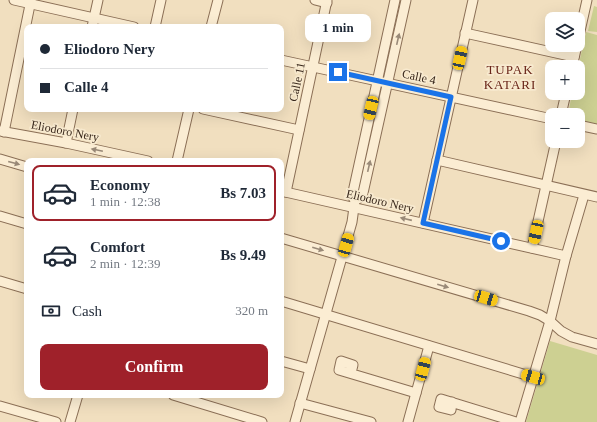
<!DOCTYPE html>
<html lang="en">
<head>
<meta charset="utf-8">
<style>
  :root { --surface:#fff; --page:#f2f2f3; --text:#1f2937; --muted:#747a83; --line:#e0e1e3; --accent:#9f212a }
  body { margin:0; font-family:"Times New Roman",serif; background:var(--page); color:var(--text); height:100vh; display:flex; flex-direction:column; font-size:15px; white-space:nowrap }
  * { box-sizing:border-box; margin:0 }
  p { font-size:13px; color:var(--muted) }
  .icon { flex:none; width:22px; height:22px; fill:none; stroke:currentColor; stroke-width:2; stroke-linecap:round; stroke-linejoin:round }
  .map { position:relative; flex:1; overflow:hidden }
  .panel { position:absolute; left:24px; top:158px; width:260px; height:240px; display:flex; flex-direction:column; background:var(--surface); border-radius:8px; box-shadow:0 4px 16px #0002 }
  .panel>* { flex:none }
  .top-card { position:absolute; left:24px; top:24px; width:260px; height:88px; border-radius:8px; box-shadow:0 4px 16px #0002; display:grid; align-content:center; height:88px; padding:0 16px; background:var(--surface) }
  .controls { position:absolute; left:545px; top:12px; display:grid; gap:8px }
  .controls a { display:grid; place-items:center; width:40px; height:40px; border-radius:8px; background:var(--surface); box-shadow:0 4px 16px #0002; font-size:20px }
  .end { position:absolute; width:18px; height:18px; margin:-9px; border:5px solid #1a73e8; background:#fff; box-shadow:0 0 0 2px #fff }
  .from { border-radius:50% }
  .bubble { position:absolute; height:28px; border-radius:8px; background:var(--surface); box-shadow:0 4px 16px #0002; font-size:13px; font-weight:700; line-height:28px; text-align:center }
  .car { position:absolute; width:12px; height:24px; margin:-12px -6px; border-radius:5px; box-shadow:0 0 3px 1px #0007; background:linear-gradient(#f5c518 24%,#345 0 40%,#f5c518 0 76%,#345 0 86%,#f5c518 0) }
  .top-card b { display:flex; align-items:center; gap:14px; height:38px; font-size:15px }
  .top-card b+b { border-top:1px solid var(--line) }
  .top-card i { width:10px; height:10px; background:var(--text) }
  ul { padding:7px 0 0; list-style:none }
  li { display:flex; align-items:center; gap:12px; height:56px; margin:0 8px 6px; padding:0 8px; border:2px solid transparent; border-radius:8px }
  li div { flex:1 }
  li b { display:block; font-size:15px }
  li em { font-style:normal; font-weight:700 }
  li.on { border-color:var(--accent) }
  li>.icon { width:36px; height:36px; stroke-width:1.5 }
  .pay { display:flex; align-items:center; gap:10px; height:44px; padding:0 16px; font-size:15px }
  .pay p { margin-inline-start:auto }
  .primary-button { display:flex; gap:8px; margin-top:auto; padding:8px 16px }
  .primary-button a { flex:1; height:46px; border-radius:8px; background:var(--accent); color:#fff; font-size:16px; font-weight:700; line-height:46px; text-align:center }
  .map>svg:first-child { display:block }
</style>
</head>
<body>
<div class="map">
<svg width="597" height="422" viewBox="0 0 597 422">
  <rect width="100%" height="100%" fill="#f1dfbf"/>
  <g fill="#cdd092">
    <path d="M594,6l3,1v25l-9,-1z"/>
    <path d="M586,32l11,3v90l-19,-4v-6h-10l4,-22h6v-25z"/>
    <path d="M550,341l47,14v67h-71z"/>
  </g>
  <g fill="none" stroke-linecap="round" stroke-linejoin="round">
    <g stroke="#8b6f56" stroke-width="11">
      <g id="minor">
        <path d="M14,0l120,27"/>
        <path d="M315,0l12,3"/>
        <path d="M92,27l6,-27"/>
        <path d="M155,27l6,-27"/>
        <path d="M211,27l7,-27"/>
        <path d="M465,33l109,24"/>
        <path d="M578,40l9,-40"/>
        <path d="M281,60l271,59"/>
        <path d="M572,67l5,-22"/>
        <path d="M203,109l96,21"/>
        <path d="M561,115l5,-22"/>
        <path d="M578,125l19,4"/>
        <path d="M0,131l66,12 82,18"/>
        <path d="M4,132l27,-132"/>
        <path d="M66,143l7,-34"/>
        <path d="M0,159l27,8"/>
        <path d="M437,160l160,37"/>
        <path d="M177,161l12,-52"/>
        <path d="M281,191l285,65"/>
        <path d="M286,192l41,-192"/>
        <path d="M355,200l5,-2 3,-5 43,-193"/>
        <path d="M0,216l27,8"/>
        <path d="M423,223l50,-223"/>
        <path d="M281,238l248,73 11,4 10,6 11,10 11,6 25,7"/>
        <path d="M532,248l24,-107"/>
        <path d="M0,281l27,8"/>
        <path d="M281,301l252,76"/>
        <path d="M281,361l29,8"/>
        <path d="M351,373l2,-8 -12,-4 -2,9 77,23"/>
        <path d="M173,395l89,27"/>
        <path d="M452,402l-1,8 -12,-3 2,-8 75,23"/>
        <path d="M300,403l71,19"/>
        <path d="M0,406l56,16"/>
        <path d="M70,422l8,-27"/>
        <path d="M295,422l57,-200 3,-22 -3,-4 1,-4 42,-192"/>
        <path d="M408,422l21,-76"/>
        <path d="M520,422l30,-101 16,-65 18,-61"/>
      </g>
    </g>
    <use href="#minor" stroke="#fbedd3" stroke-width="9"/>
  </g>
  <defs><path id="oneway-solid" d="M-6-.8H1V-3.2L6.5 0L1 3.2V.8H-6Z"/></defs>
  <g fill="#9a8a78">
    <use href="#oneway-solid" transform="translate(398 39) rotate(-77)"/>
    <use href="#oneway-solid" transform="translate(97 150) rotate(-168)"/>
    <use href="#oneway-solid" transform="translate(14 163) rotate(15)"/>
    <use href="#oneway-solid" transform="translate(369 166) rotate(-77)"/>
    <use href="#oneway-solid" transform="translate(406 219) rotate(-167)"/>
    <use href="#oneway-solid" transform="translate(318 249) rotate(16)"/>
    <use href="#oneway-solid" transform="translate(443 286) rotate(16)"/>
  </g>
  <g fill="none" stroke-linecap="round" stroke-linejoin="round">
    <path stroke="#1a73e8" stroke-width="5" d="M338,72l113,25 -28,126 78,18"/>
  </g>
  <g text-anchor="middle" stroke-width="3.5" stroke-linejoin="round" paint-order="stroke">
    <g font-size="12" fill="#39281c" stroke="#f8eacf">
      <text transform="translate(419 77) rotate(12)" y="4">Calle 4</text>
      <text transform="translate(297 82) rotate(-78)" y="4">Calle 11</text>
      <text transform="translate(65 131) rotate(11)" y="4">Eliodoro Nery</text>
      <text transform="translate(380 201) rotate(13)" y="4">Eliodoro Nery</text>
    </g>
    <g font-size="13" letter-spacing="1" fill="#692418" stroke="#f8eacf">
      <text x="510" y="74">TUPAK<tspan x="510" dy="15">KATARI</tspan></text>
    </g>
  </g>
</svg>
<div class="controls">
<a><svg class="icon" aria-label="layers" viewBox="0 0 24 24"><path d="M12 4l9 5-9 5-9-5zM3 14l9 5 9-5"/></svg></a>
<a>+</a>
<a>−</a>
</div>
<i class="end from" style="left:501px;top:241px"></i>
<i class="end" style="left:338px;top:72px"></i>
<div class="bubble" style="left:305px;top:14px;width:66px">1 min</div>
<i class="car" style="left:460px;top:58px;rotate:12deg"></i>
<i class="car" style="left:371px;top:108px;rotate:193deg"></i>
<i class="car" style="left:536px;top:232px;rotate:192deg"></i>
<i class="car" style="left:346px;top:245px;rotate:16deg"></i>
<i class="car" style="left:486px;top:298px;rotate:107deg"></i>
<i class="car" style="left:423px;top:369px;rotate:15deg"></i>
<i class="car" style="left:533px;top:377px;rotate:286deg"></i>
<div class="top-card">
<b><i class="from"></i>Eliodoro Nery</b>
<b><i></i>Calle 4</b>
</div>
<section class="panel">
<ul>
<li class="on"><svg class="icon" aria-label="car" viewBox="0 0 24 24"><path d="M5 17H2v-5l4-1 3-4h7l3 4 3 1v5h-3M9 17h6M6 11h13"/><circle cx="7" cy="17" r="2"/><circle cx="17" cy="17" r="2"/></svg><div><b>Economy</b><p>1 min · 12:38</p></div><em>Bs 7.03</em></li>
<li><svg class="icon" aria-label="car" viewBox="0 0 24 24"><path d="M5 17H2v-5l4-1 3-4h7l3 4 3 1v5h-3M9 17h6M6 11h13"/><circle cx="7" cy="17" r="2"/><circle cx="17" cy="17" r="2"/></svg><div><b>Comfort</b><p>2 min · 12:39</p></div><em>Bs 9.49</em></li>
</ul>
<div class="pay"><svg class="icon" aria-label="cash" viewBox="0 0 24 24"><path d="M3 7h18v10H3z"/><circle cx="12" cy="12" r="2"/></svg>Cash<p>320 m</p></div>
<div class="primary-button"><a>Confirm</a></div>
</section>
</div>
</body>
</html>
